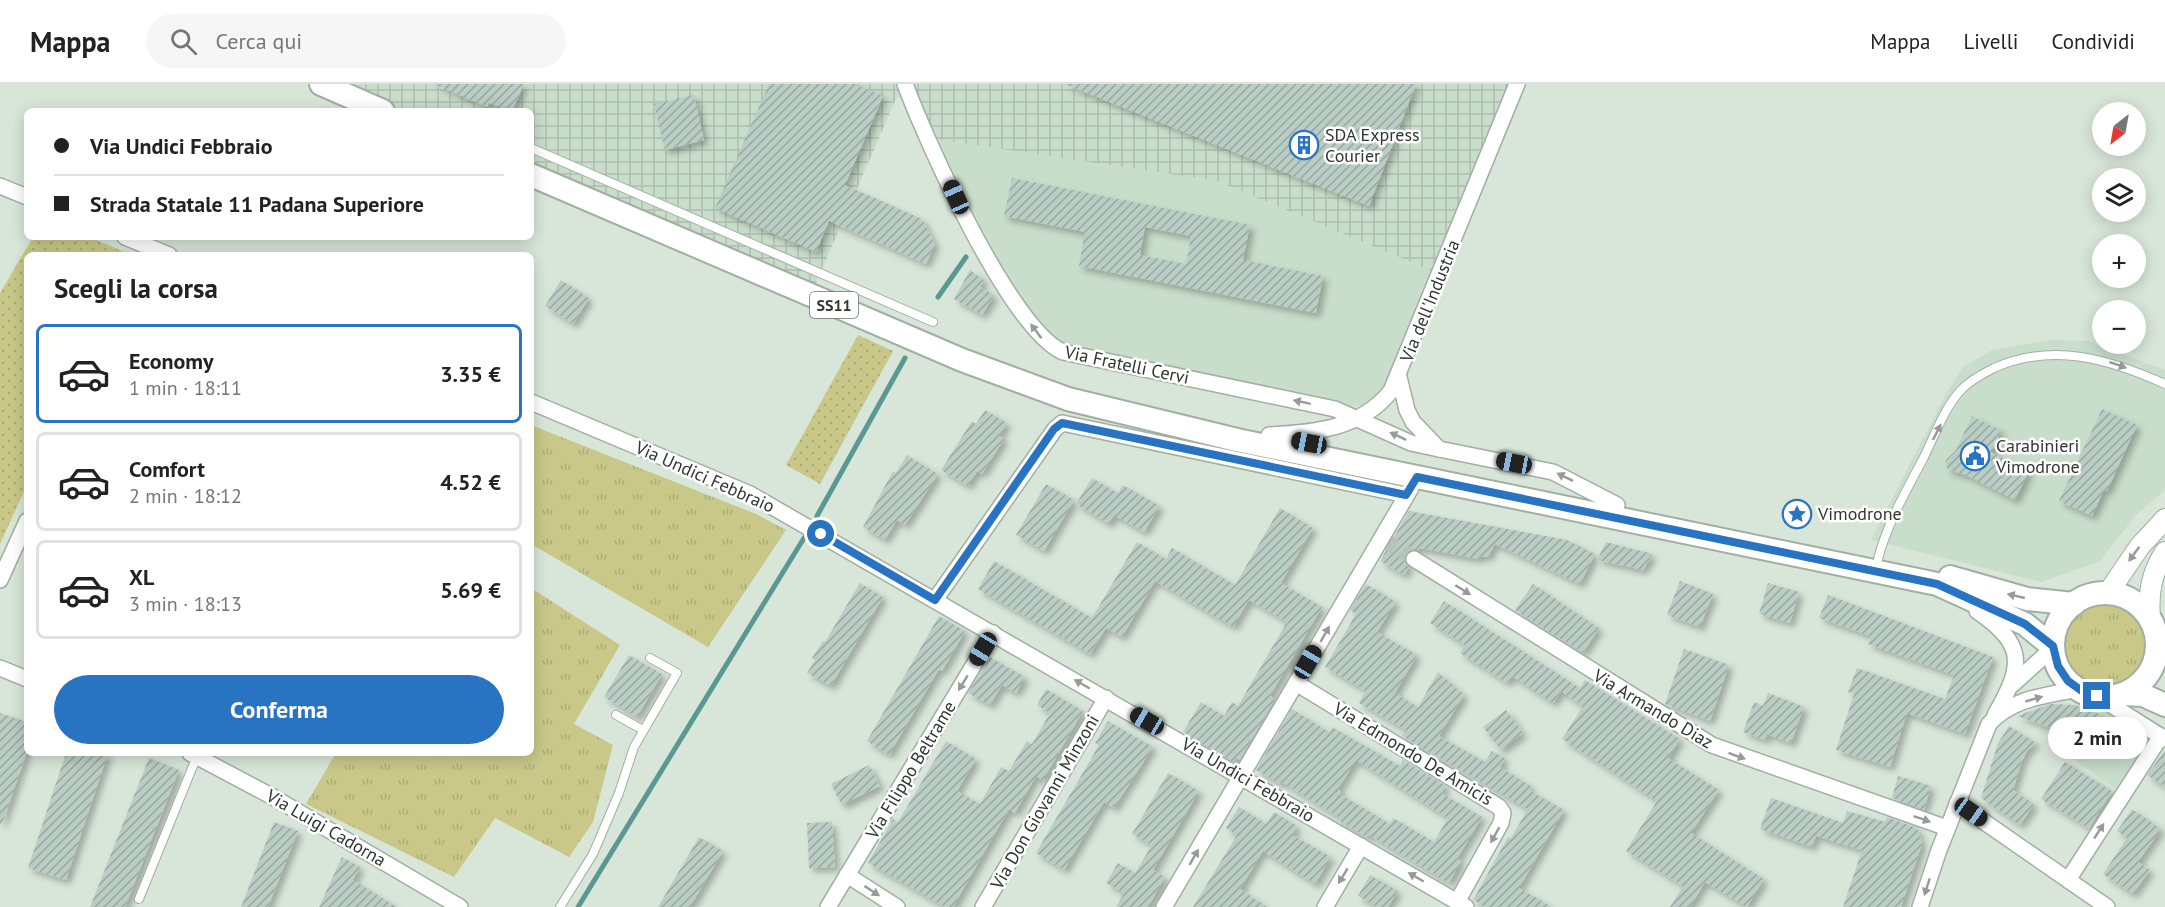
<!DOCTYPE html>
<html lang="it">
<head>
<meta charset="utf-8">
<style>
  :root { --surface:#fff; --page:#f6f6f6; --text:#222; --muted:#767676; --line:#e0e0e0; --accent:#2973c3 }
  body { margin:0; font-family:"PT Sans",sans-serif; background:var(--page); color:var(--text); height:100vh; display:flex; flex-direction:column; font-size:22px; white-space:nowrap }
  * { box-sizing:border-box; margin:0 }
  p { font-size:20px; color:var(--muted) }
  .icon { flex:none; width:33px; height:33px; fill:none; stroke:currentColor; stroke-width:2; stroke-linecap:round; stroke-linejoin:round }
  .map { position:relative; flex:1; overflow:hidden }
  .drawer { position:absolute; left:24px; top:168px; width:510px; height:504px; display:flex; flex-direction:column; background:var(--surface); border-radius:9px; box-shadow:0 3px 15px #0003 }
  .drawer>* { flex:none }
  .banner { position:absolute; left:24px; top:24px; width:510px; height:132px; border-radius:9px; box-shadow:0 3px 15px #0003; display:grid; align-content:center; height:132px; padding:0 30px; background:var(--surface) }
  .needle { width:39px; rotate:211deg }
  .tools { position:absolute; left:2092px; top:18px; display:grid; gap:12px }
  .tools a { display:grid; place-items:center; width:54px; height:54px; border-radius:50%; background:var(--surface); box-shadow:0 3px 15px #0003; font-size:30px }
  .end { position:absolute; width:27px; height:27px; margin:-14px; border:8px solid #2973c3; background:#fff; box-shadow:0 0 0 3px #fff }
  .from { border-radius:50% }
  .bubble { position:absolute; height:42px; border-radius:21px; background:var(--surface); box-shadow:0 3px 15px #0003; font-size:20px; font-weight:800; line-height:42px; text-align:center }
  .car { position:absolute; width:18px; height:36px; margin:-18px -9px; border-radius:8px; box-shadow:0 0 4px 2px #0007; background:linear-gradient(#222 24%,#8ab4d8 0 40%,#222 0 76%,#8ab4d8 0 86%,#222 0) }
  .banner b { display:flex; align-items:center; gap:21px; height:57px; font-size:22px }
  .banner b+b { border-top:2px solid var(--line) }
  .banner i { width:15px; height:15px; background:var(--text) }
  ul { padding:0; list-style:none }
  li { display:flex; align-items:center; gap:18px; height:99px; margin:0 12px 9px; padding:0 18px; border:3px solid var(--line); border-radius:9px }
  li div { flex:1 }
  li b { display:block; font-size:22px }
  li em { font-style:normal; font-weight:800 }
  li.selected { border-color:var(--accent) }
  li>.icon { width:54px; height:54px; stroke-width:1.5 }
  h2 { padding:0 30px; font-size:27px; line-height:72px }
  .action { display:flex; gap:12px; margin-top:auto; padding:12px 30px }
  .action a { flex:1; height:69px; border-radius:36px; background:var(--accent); color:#fff; font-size:24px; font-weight:800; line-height:69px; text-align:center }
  header { display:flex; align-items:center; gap:36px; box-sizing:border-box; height:84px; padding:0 30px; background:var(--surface); border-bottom:2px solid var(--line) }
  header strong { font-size:28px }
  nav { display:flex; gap:33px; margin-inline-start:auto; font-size:21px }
  .search { width:420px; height:54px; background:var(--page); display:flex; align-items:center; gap:15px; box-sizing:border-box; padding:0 21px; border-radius:33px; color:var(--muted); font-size:22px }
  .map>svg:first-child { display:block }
</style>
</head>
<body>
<header>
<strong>Mappa</strong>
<div class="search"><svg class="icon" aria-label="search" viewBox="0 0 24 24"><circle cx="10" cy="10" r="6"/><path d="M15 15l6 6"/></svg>Cerca qui</div>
<nav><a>Mappa</a><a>Livelli</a><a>Condividi</a></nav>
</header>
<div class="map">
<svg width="2165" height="823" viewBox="0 0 2165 823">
  <defs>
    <pattern id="industrial-grid" width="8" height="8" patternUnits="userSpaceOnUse" patternTransform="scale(1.5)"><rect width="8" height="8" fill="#c9ddcb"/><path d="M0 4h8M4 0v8" fill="none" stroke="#adbeaf"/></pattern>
    <pattern id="grass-tufts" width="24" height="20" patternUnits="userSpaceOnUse" patternTransform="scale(1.5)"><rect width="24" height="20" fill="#c9c889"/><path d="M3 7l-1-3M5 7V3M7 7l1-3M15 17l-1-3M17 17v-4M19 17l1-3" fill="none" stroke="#adac77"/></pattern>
    <pattern id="park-dots" width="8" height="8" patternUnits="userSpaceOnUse" patternTransform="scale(1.5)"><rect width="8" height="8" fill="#c9c889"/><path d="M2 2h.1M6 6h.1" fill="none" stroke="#adac77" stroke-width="1.8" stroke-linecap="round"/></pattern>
    <pattern id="building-hatch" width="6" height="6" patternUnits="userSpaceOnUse" patternTransform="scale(1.5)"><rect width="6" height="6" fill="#bacdc5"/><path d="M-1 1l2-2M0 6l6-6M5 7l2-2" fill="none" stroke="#98a7a0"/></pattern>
    <filter id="shadow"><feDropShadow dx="4.5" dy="4.5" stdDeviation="3" flood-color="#0004"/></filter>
  </defs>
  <rect width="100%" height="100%" fill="#d8e6d9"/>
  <g fill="#c9ddcb">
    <path d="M934,55l283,42 220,92 -49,117 -22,14 -12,3 -290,-57 -14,-7 -61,-87z"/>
    <path d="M2049,256l39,1 77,29v120l-29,25 -37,47 -58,20 -170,-42 76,-148 16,-25 29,-17z"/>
    <path d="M2107,618l54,34 -38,58 -50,-35z"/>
  </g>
  <path fill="url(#industrial-grid)" d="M343,0h1166l-72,189 -220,-92 -283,-42 -22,-47 -16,7 -83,191 -282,-123v-56h-127z"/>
  <g fill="url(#grass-tufts)">
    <path d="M531,341l225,89 30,16 -78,117 -177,-103z"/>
    <path d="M531,504l89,57 -46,79 39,21 -20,77 -24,35 -74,-39 -41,59 -148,-73 30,-51h195z"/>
    <circle cx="2105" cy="561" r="40"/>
  </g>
  <g fill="url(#park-dots)">
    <path d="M33,153h56l33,14 2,4h-97v230l-27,59v-251z"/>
    <path d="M858,251l35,16 -73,133 -34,-19z"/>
  </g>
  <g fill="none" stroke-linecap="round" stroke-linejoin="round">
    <g stroke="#5a9893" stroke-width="5">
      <path d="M938,213l28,-40"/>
      <path d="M817,432l88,-158"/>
      <path d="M578,823l226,-369"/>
    </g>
  </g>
  <g fill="url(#building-hatch)" fill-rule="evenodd" filter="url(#shadow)">
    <path d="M434,0h90l-12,27 -23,-8 -2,4z"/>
    <path d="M769,0h86l28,12 -38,89 77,34 13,25 -9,20 -97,-43 -13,31 -101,-44z"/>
    <path d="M1064,0h352l-47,122z"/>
    <path d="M694,11l10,45 -39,10 -11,-46z"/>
    <path d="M1012,94l238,47 -7,35 80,16 -7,37 -237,-47 6,-34 -81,-16zM1145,143l46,9 -5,28 -46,-9z"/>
    <path d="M970,186l14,10 -4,7 14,8 -12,20 -28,-16z"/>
    <path d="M561,196l28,18 -16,26 -28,-18z"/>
    <path d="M2102,325l35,16 -30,66 -3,-1 -12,26 -33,-15z"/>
    <path d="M985,326l22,13 -8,13 5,3 -22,35 -5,-3 -9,15 -27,-16 31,-49 4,3z"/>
    <path d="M1972,332l29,15 -10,21 38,19 -14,29 -49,-25 -18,-5 -3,-9 11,-11z"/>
    <path d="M907,371l31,19 -33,51 -8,-5 -12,20 -22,-13 30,-56 3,2z"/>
    <path d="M1092,394l26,15 5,-8 37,21 -16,26 -30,-17 -5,9 -33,-20z"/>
    <path d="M1046,400l28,16 -30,51 -28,-16z"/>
    <path d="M1280,424l33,20 -32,55 41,24 -52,89 5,3 -35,61 -4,-2 -3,4 -50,-30 18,-30 23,14 8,-14 6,4 49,-84 -38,-22 -16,27 -78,-46 -33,56 -16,-9 -16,26 -112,-65 16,-28 98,57 45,-76 29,17 6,-11 63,37z"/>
    <path d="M1409,427l158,29 28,14 -15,30 -85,-40 -7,13 -9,-1 -1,3 -58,-11 -2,2h-8l-6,8 5,9 -5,8 -24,-14z"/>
    <path d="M1606,458l47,12 -10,16 -46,-10z"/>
    <path d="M1680,497l33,13 -13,33 -33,-12z"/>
    <path d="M860,499l23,14 -52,89 -24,-13 8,-13 -3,-2 11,-17 2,1z"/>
    <path d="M1768,499l31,9 -9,31 -31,-9z"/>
    <path d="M1366,500l30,18 -19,30 40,23 -22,38 23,14 20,-35 26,23 -25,41 46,26 7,-11 13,7 -5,9 31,19 -2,4 35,20 -45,78 33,19h-66l-13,-7 35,-63 3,1 17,-29 -126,-73 4,-6 -47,-27 7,-12 -41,-24 31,-53 -6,-4z"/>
    <path d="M1533,500l66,44 -16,25 -68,-43z"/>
    <path d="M1828,511l165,62 -28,77 -58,-21 -17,54 -54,-17 18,-56 -6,-2 9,-24 88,31 9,-24 -86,-31 3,-8 -52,-18z"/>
    <path d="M1444,517l136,87 5,-8 95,59 -12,19 51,32 -28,43 73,46 -17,28 -42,-25 -15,25h-20l13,-21 -57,-35 31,-50 -95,-62 21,-33 -22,-15 -8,12 -41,-27 -5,7 -47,-30 5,-8 -35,-22z"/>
    <path d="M939,532l26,15 -23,40 -3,-2 -50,86 -22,-14z"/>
    <path d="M1684,565l45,16 -19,56 -45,-17z"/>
    <path d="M629,571l33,19 -25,43 -33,-20z"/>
    <path d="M990,573l35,20 -9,16 -14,-8 -12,20 -22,-12z"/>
    <path d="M1046,605l37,22 -40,69 -7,-4 -21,37 -6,-4 -56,98h-8l-77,-44 25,-44 5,3 48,-81 30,18 -19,32 23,13 21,-37 8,4 18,-30 5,3 18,-31 -13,-8z"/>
    <path d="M1768,609l36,14 -13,36 -24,-9 -2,6 -22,-8 11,-30 9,4z"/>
    <path d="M2050,620l25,1 25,9 -9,16 -26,3 -48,-17z"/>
    <path d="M1292,625l37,23 3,-5 68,39 3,-6 43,26 -5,7 41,24 -25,42 4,2 -12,22 -80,-48 -2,2 -30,-18 1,-2 -56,-35 -1,2 -25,-14zM1356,676l92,58 -14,24 -41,-24 -3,6 -50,-30 1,-3 -3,-2z"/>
    <path d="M1506,626l17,23 -22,17 -18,-23z"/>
    <path d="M0,629l27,9v30l-25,72h-2z"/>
    <path d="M1108,637l45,26 -39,61 -10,-6 -40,68 -28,-17 63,-108 -4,-2z"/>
    <path d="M2009,642l27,17 -9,8 -5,10 -9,29 21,14 -14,21 -39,-27 17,-55z"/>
    <path d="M2165,666v37l-18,-12z"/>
    <path d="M66,669h42l-42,127 -38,-12z"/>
    <path d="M149,674l30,12 -54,137h-35z"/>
    <path d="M2065,678l47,29 -23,37 -48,-29z"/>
    <path d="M869,681l11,21 -38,19 -11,-21z"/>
    <path d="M1168,689l31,18 -46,79 12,7 -17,30h-32l8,-14 -18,-10 12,-20 17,10 17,-28 -20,-11z"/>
    <path d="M1898,692l33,10 -7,24 -32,-12z"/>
    <path d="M1771,714l72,25 4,-12 38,11 2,-5 30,11 5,16 -21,63h-58l19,-57 -46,-14 -4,11 -52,-18z"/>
    <path d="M1239,723l27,17 8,-12 23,14 -5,9 39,22 -16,27 -52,-33 -23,38 27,18h-74l44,-72 -11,-7z"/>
    <path d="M2132,725l29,20 -23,33 12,8 -17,24 -30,-20 24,-36 -10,-7z"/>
    <path d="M274,738l24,9 -30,76h-27z"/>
    <path d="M832,738l3,45 -26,1 -2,-45z"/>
    <path d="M699,753l24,14 -33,56h-32z"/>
    <path d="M342,773l18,10 -7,13 44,27h-78z"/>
    <path d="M1370,791l28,16 -10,16h-10l-20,-11z"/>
  </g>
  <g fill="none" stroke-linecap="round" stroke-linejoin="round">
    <path stroke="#b6c3b7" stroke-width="15" stroke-dasharray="15 8" stroke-linecap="butt" d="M1383,455l31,20"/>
    <g stroke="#a1afa3" stroke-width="10">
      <g id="lane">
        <path d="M531,64l402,174"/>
        <path d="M1878,475c9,-35 28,-68 45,-100 11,-22 21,-50 37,-68 9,-10 22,-17 34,-23 59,-26 115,-9 171,16"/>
        <path d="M616,631l27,15"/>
        <path d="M139,815l58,-143"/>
        <path d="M560,823l33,-53 26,-61 15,-46 43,-74 -27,-15"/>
      </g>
    </g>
    <g stroke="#a1afa3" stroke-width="18">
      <g id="street">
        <path d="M905,0c21,57 106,246 158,268l272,57 76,34 28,6"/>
        <path d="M0,102l27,11"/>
        <path d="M125,153l44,18"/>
        <path d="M1399,293l8,33 6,12 26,27 114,23 64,33"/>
        <path d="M531,318l219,92 716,413"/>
        <path d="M1269,351c44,-2 92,-6 122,-44l126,-307"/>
        <path d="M1414,475l298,186 235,83"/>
        <path d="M0,496l27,-59"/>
        <path d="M935,516l120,-171 7,-6 344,72"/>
        <path d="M1977,527c50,34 46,55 18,104"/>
        <path d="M0,584l27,11"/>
        <path d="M1296,599l203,124 4,6 -2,10 -44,79"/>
        <path d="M2012,601l41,-37"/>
        <path d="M2097,612l68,43"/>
        <path d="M190,669l83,44 187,110"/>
        <path d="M1957,719l150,104"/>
        <path d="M847,791l50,32"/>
        <path d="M2068,796l93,-144"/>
        <path d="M828,823l165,-274"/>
        <path d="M983,823l123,-209"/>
        <path d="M1164,823l247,-419"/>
        <path d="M1325,823l36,-61"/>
        <path d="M1920,823l19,-57 50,-126c22,-26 59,-29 90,-35"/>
      </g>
    </g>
    <g stroke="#a1afa3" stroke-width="22">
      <g id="secondary">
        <path d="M2108,509l32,-47 25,-27"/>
        <path d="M2150,535c-2,-26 1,-45 15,-67"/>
      </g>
    </g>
    <g stroke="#a1afa3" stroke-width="26">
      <g id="primary">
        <path d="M321,0l62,27"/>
        <path d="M531,91l431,185 106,39 169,41 700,144 88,40 28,23"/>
        <path d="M1950,493l77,22 47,5"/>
        <circle cx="2105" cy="561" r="52"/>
        <path d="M2123,610l20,1 22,10"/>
      </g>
    </g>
    <use href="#lane" stroke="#fff" stroke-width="8"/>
    <use href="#street" stroke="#fff" stroke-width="15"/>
    <use href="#secondary" stroke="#fff" stroke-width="20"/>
    <use href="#primary" stroke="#fff" stroke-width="22"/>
  </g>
  <defs><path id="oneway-solid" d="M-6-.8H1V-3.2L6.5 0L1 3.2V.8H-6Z" transform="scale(1.5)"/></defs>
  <g fill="#979a98">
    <use href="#oneway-solid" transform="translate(1036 247) rotate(-127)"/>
    <use href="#oneway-solid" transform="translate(2118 281) rotate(19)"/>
    <use href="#oneway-solid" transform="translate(1302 318) rotate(-168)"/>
    <use href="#oneway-solid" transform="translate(1937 348) rotate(-63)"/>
    <use href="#oneway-solid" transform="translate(1398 352) rotate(-155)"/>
    <use href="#oneway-solid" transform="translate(1565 393) rotate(-154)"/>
    <use href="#oneway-solid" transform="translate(2134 470) rotate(126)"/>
    <use href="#oneway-solid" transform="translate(1463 506) rotate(32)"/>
    <use href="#oneway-solid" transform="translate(2016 512) rotate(-167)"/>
    <use href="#oneway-solid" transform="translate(1325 550) rotate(-60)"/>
    <use href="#oneway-solid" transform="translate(963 599) rotate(121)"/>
    <use href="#oneway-solid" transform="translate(1082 600) rotate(-150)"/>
    <use href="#oneway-solid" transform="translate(2034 615) rotate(-16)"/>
    <use href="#oneway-solid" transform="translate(1737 672) rotate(20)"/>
    <use href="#oneway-solid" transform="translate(1922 735) rotate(19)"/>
    <use href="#oneway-solid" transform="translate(2099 747) rotate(-57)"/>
    <use href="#oneway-solid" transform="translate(1495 751) rotate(119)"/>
    <use href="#oneway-solid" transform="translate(1194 773) rotate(-60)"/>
    <use href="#oneway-solid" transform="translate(1343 792) rotate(121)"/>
    <use href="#oneway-solid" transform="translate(1416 793) rotate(-150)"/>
    <use href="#oneway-solid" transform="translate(1927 803) rotate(108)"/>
    <use href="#oneway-solid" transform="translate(872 807) rotate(33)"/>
  </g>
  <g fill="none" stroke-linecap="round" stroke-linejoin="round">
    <path stroke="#2973c3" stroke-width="8" d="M821,450l114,66 119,-171 8,-6 5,1 339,71 11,-18 520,107 88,40 28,22 5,20 10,15 14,10 15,5"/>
  </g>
  <defs>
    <g id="building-ring" transform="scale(1.5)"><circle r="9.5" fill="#fff" stroke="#2973c3" stroke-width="1.5"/><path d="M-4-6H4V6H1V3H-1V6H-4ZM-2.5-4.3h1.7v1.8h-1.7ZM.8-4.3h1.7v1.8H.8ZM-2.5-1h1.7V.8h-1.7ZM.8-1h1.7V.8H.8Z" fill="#2973c3"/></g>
    <g id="civic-ring" transform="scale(1.5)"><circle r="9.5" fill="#fff" stroke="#2973c3" stroke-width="1.5"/><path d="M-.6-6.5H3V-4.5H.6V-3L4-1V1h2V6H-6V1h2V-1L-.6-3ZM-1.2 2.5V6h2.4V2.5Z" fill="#2973c3"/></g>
    <g id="sight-ring" transform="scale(1.5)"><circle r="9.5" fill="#fff" stroke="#2973c3" stroke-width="1.5"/><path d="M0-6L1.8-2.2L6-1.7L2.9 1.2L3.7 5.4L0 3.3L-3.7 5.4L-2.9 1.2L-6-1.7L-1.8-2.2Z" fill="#2973c3"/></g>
  </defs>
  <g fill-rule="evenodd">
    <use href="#building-ring" x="1304" y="61"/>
    <use href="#civic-ring" x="1975" y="372"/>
    <use href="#sight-ring" x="1797" y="430"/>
  </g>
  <g text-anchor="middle" stroke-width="5" stroke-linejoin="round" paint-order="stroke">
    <rect fill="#fff" stroke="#6d726e" stroke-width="1.5" x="810" y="208" width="48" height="26" rx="4.5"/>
    <g font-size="16" font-weight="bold" fill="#2f3530">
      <text x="834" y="227">SS11</text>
    </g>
    <g font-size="18" fill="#2f3530" stroke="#fff" text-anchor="start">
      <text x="1325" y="57">SDA Express<tspan x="1325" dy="21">Courier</tspan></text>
      <text x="1996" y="368">Carabinieri<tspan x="1996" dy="21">Vimodrone</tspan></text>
      <text x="1818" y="436">Vimodrone</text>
    </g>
    <g font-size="18" fill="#2f3530" stroke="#fff">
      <text transform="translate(1430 217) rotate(-68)" y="6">Via dell'Industria</text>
      <text transform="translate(1127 281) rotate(12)" y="6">Via Fratelli Cervi</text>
      <text transform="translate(705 393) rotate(24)" y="6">Via Undici Febbraio</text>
      <text transform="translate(1653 625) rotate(31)" y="6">Via Armando Diaz</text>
      <text transform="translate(1413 670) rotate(31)" y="6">Via Edmondo De Amicis</text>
      <text transform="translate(911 686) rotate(-59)" y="6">Via Filippo Beltrame</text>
      <text transform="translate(1248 696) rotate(30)" y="6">Via Undici Febbraio</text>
      <text transform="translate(1045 718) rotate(-60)" y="6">Via Don Giovanni Minzoni</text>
      <text transform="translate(326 744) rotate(30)" y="6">Via Luigi Cadorna</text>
    </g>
  </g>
</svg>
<div class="tools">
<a><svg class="needle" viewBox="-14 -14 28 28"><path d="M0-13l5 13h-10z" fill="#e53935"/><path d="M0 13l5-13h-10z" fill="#767676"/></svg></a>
<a><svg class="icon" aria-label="layers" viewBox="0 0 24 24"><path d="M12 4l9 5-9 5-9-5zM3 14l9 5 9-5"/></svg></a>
<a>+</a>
<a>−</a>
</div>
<i class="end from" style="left:821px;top:450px"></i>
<i class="end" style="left:2097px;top:612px"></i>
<div class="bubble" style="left:2048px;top:633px;width:99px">2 min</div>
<i class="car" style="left:956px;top:113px;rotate:336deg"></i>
<i class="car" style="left:1309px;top:359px;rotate:281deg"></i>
<i class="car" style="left:1514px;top:379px;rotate:281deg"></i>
<i class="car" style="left:983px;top:565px;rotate:211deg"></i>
<i class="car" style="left:1308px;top:578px;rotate:30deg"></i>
<i class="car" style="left:1147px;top:637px;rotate:300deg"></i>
<i class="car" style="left:1971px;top:728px;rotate:125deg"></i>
<div class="banner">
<b><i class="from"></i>Via Undici Febbraio</b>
<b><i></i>Strada Statale 11 Padana Superiore</b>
</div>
<section class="drawer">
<h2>Scegli la corsa</h2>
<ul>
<li class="selected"><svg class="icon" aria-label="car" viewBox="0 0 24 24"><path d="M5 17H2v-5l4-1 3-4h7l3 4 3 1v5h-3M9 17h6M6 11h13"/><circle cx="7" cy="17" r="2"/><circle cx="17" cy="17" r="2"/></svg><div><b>Economy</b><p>1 min · 18:11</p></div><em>3.35 €</em></li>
<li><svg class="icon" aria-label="car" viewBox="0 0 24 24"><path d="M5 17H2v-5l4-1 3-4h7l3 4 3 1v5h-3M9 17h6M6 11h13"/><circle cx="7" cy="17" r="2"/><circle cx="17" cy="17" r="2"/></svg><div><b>Comfort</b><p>2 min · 18:12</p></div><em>4.52 €</em></li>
<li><svg class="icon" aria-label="car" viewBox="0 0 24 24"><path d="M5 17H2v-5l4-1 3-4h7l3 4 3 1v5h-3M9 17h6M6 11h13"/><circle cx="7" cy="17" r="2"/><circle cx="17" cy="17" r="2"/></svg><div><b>XL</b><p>3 min · 18:13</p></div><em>5.69 €</em></li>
</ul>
<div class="action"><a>Conferma</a></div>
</section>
</div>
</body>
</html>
